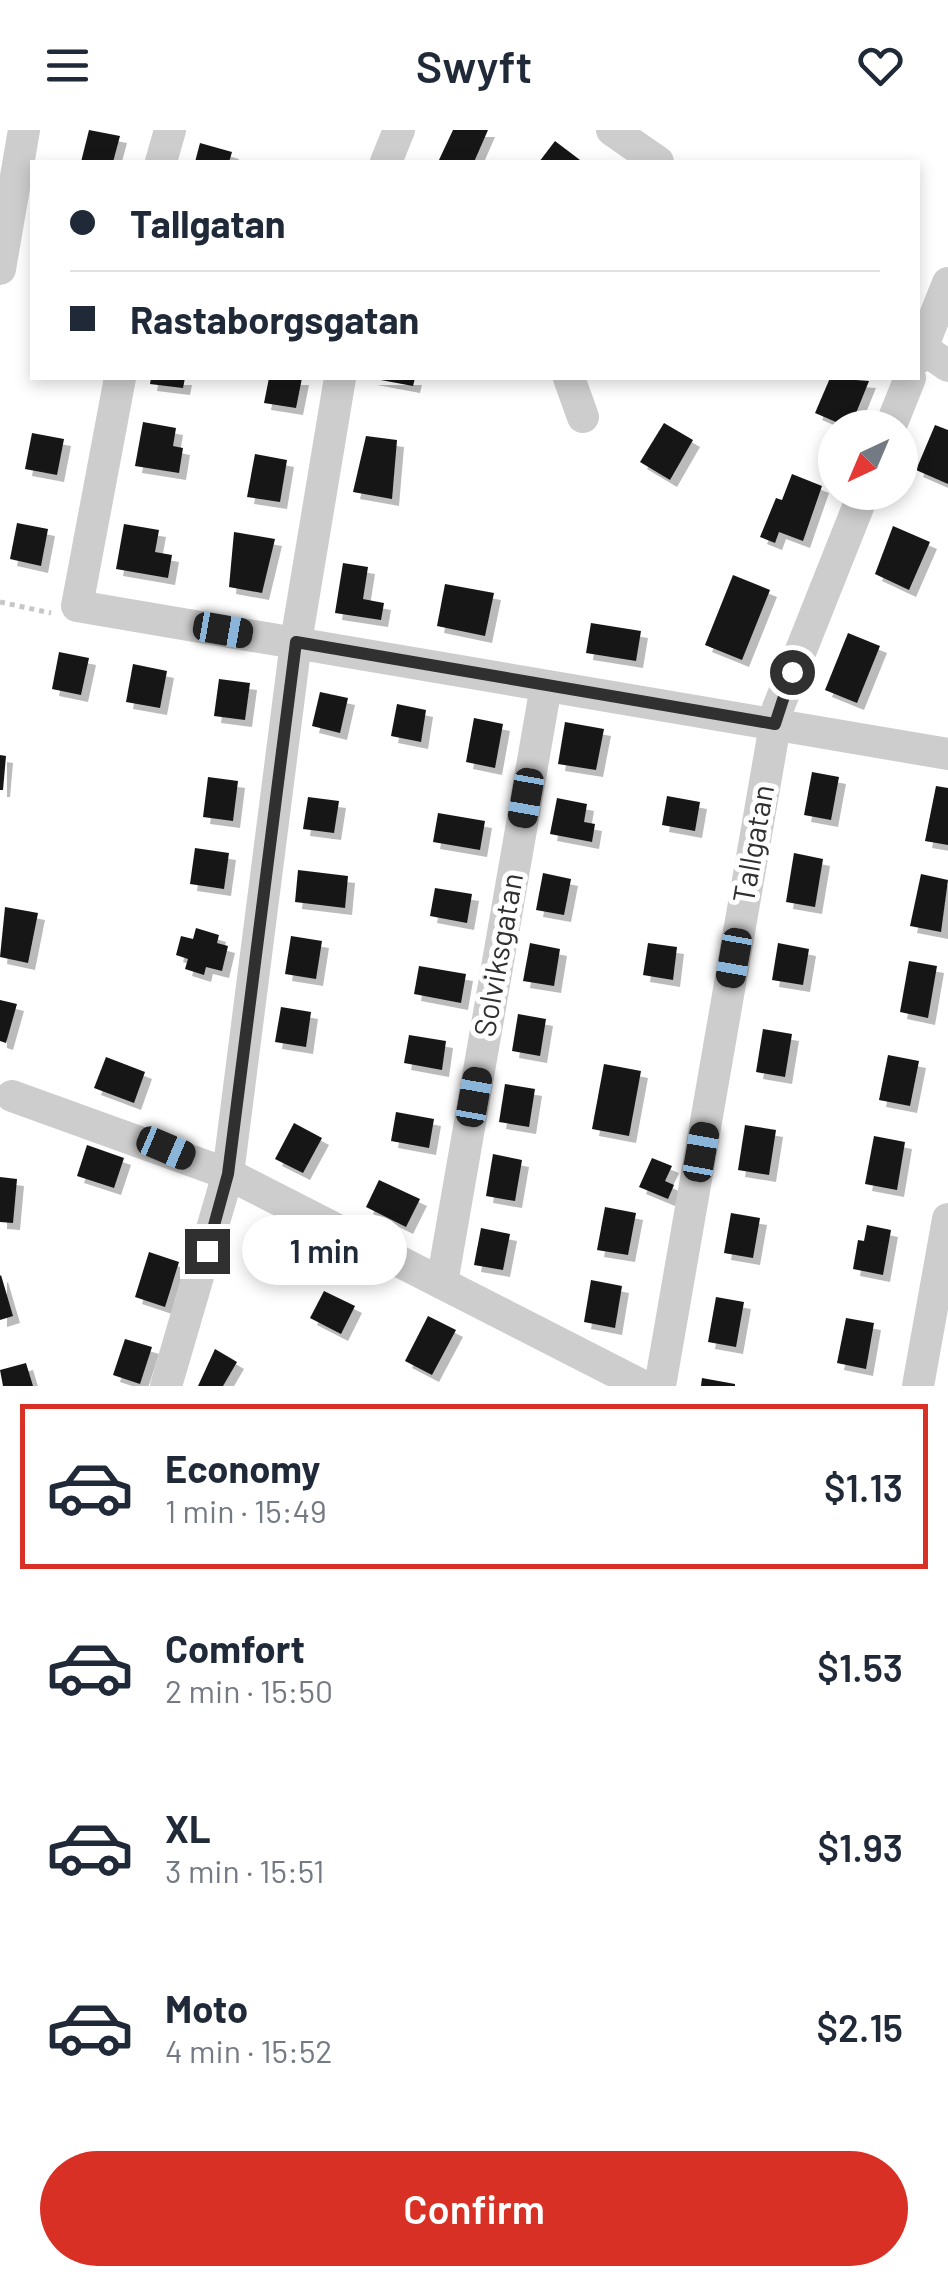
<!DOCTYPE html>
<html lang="en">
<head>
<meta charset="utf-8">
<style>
  :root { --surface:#fff; --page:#f2f2f3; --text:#1f2937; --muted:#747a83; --line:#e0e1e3; --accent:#d93025 }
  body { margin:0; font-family:Barlow,sans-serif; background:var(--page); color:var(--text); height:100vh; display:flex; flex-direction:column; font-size:38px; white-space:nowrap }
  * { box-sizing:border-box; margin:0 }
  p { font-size:32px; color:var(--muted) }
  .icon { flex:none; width:55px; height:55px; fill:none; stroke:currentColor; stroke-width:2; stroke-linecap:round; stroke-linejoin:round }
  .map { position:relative; height:1256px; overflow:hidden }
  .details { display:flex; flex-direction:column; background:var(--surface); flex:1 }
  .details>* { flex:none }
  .banner { position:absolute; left:30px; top:30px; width:890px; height:220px; border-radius:0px; box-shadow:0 5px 15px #0003; display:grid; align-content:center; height:220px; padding:0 40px; background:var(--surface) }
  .needle { width:65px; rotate:224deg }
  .fabs { position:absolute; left:818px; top:280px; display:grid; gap:20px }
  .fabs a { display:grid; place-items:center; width:100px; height:100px; border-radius:50%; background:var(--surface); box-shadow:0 5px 15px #0003; font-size:50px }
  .end { position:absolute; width:45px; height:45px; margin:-22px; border:12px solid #303030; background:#fff; box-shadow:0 0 0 5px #fff }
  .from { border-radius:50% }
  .bubble { position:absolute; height:70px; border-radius:35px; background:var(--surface); box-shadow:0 5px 15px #0003; font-size:32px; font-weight:600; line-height:70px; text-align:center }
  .car { position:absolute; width:30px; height:60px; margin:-30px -15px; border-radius:12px; box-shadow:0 0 8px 2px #0007; background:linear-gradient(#222 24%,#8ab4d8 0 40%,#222 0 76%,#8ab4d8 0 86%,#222 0) }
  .banner b { display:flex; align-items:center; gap:35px; height:95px; font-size:38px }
  .banner b+b { border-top:2px solid var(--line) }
  .banner i { width:25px; height:25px; background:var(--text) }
  ul { padding:18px 0 0; list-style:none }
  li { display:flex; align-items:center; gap:30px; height:165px; margin:0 20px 15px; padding:0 20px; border:5px solid transparent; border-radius:0px }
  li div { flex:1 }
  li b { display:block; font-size:38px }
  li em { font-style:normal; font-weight:600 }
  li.on { border-color:var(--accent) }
  li>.icon { width:90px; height:90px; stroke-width:1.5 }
  .cta { display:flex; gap:20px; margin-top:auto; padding:20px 40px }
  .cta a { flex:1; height:115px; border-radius:60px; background:var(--accent); color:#fff; font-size:40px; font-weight:600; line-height:115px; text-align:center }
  header { display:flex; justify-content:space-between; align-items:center; height:130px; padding:0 40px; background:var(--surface); font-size:45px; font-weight:600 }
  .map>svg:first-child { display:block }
</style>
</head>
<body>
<header><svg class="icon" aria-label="menu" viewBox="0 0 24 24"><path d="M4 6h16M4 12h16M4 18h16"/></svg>Swyft<svg class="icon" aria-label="heart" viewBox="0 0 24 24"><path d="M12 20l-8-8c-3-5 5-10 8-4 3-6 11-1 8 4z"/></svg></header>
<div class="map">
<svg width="948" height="1256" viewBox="0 0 948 1256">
  <defs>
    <filter id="shadow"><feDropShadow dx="7" dy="7" stdDeviation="0" flood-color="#0004"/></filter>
  </defs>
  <rect width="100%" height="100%" fill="#fff"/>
  <g fill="#171717" filter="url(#shadow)">
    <path d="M89,0l31,6 -7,26h-32z"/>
    <path d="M453,0h35l-14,32h-36z"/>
    <path d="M555,11l25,19 -2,2h-39z"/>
    <path d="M200,13l32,9 -3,10h-34z"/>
    <path d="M151,248h34l-2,10 -33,-4z"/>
    <path d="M269,248h33l-6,30 -32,-5z"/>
    <path d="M370,248h45l-2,8z"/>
    <path d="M830,248l39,3 -19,47 -35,-15z"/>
    <path d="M143,292l33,6 -3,18 10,2 -4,25 -44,-7z"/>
    <path d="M664,293l29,17 -23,40 -30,-18z"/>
    <path d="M935,295l13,5v54l-32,-14z"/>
    <path d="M32,303l32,6 -7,36 -32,-6z"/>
    <path d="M366,306l31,4 -5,59 -39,-7z"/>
    <path d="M255,324l32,6 -7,42 -33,-5z"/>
    <path d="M792,344l30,12 -19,55 -24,-9 -4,11 -15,-6 16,-39 6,2z"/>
    <path d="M17,393l31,6 -7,37 -31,-7z"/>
    <path d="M124,394l35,6 -4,22 17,3 -4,23 -52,-9z"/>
    <path d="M893,396l37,16 -21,48 -34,-16z"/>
    <path d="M234,402l41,7 -13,54 -33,-6z"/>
    <path d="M343,433l25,4 -5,32 21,4 -3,17 -46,-7z"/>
    <path d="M733,445l37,15 -28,70 -37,-15z"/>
    <path d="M445,454l49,9 -9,43 -48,-10z"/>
    <path d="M591,493l50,8 -5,30 -50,-8z"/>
    <path d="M848,503l32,13 -23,57 -32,-13z"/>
    <path d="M59,522l30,6 -8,37 -29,-6z"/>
    <path d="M133,534l34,7 -7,37 -34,-6z"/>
    <path d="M219,549l31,4 -5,37 -31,-4z"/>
    <path d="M320,562l28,6 -8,35 -28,-7z"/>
    <path d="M397,574l29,6 -5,32 -30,-6z"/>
    <path d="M474,588l29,6 -8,44 -29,-6z"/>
    <path d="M565,592l39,7 -8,41 -38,-6z"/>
    <path d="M0,625l6,1 -3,34h-3z"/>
    <path d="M812,642l27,5 -8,43 -27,-5z"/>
    <path d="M208,647l30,4 -5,40 -30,-4z"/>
    <path d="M936,656l12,2v57l-23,-4z"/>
    <path d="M667,666l33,6 -5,29 -33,-6z"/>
    <path d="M308,667l31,4 -5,32 -31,-4z"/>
    <path d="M557,668l30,6 -3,18 11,2 -3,18 -42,-8z"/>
    <path d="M438,683l47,8 -5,29 -47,-8z"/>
    <path d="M195,718l34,5 -5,36 -34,-5z"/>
    <path d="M794,723l29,6 -8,48 -29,-5z"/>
    <path d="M298,740l50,6 -3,32 -50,-6z"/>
    <path d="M543,743l28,6 -7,36 -28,-5z"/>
    <path d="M921,744l27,6 -7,52 -31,-6z"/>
    <path d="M435,758l37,6 -5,29 -37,-7z"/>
    <path d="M5,777l33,6 -10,50 -28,-6z"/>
    <path d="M196,798l23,7 -2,8 11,3 -6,25 -16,-4 -2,8 -19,-6 3,-10 -12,-4 5,-19 12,3z"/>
    <path d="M291,806l31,5 -6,38 -31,-5z"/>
    <path d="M530,813l30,6 -6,37 -31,-5z"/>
    <path d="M648,813l29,4 -4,33 -30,-5z"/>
    <path d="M778,813l31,6 -6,36 -31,-5z"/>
    <path d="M909,831l28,5 -9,52 -28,-6z"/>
    <path d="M419,836l47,8 -5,29 -47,-9z"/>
    <path d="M0,870l17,4 -11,39 -6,-2z"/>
    <path d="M281,877l30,5 -5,35 -31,-5z"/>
    <path d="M518,884l28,5 -6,37 -28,-5z"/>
    <path d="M763,899l29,5 -7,43 -29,-5z"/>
    <path d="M409,905l37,6 -4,29 -38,-7z"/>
    <path d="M888,925l31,6 -9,45 -31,-6z"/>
    <path d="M106,927l39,15 -11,31 -40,-15z"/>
    <path d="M604,934l37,7 -12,65 -37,-7z"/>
    <path d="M505,954l30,5 -6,38 -30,-5z"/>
    <path d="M396,982l38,7 -5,29 -38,-7z"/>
    <path d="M294,993l28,15 -19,35 -28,-14z"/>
    <path d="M745,995l31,5 -7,45 -31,-5z"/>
    <path d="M874,1006l31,6 -8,48 -32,-6z"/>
    <path d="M87,1015l37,13 -10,30 -37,-12z"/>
    <path d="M493,1024l29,6 -7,41 -29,-5z"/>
    <path d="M652,1028l20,8 -7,15 9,4 -6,14 -29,-12z"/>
    <path d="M0,1047l17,2 -4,44 -13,-1z"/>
    <path d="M379,1050l41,19 -14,28 -40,-20z"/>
    <path d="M605,1077l31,6 -8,42 -31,-5z"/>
    <path d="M731,1083l29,5 -7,40 -29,-5z"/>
    <path d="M867,1095l24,5 -8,45 -30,-6 5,-29 6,1z"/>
    <path d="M481,1098l29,6 -7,36 -29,-5z"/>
    <path d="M149,1122l30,10 -14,45 -30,-10z"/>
    <path d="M1,1145l12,41 -13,4v-44z"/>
    <path d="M591,1150l31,6 -7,42 -31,-6z"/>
    <path d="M324,1161l31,15 -14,28 -31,-16z"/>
    <path d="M716,1167l28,5 -8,45 -28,-5z"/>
    <path d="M428,1186l28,14 -24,45 -27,-14z"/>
    <path d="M846,1188l28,5 -8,46 -29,-6z"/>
    <path d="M125,1209l27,8 -12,37 -27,-9z"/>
    <path d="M215,1219l22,13 -14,24h-25z"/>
    <path d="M26,1233l7,23h-30l-3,-16z"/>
    <path d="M702,1248l33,6v2h-34z"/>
  </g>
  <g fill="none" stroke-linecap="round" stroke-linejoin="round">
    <path stroke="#c7c7c7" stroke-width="5" stroke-dasharray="5 5" stroke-linecap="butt" d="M0,472l51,11"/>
    <g stroke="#cdcdcd" stroke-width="32">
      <path d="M612,0l46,32"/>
      <path d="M161,32l9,-32"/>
      <path d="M386,32l13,-32"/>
      <path d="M0,139l24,-139"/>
      <path d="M918,215l30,21"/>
      <path d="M918,228l30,-75"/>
      <path d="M120,248l-43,228 871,148"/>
      <path d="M569,248l14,39"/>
      <path d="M890,298l20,-50"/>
      <path d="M12,966l216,78 415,212"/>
      <path d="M442,1153l104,-597"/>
      <path d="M166,1256l62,-212 68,-532 44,-264"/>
      <path d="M660,1256l118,-678 86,-216"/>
      <path d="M918,1256l30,-167"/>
    </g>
  </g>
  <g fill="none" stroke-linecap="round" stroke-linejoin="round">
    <path stroke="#303030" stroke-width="12" d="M207,1121l21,-77 68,-532 479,82 17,-52"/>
  </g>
  <g text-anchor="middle" stroke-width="10" stroke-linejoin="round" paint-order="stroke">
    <g font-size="30" fill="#303030" stroke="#fff">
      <text transform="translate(754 714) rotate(-80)" y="10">Tallgatan</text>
      <text transform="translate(499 825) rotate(-80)" y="10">Solviksgatan</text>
    </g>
  </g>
</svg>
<div class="fabs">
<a><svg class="needle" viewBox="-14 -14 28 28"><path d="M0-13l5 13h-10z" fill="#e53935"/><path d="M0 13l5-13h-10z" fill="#747a83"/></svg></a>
</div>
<i class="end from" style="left:792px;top:542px"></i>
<i class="end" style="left:207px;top:1121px"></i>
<div class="bubble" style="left:242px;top:1085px;width:165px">1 min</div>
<i class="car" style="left:223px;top:500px;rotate:100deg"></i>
<i class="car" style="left:526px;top:668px;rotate:190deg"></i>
<i class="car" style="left:734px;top:828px;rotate:190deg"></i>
<i class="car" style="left:474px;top:967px;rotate:10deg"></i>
<i class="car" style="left:166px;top:1018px;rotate:113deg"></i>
<i class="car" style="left:701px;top:1022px;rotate:10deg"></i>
<div class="banner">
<b><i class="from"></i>Tallgatan</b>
<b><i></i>Rastaborgsgatan</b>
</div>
</div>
<section class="details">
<ul>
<li class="on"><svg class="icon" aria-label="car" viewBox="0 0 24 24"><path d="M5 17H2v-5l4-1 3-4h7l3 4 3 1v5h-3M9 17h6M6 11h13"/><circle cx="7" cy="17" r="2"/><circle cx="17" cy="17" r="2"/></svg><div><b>Economy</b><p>1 min · 15:49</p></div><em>$1.13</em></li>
<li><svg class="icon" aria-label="car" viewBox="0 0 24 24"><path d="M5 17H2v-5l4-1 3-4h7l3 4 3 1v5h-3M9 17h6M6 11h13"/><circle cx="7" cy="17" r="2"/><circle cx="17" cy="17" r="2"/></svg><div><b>Comfort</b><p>2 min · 15:50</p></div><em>$1.53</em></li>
<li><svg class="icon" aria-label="car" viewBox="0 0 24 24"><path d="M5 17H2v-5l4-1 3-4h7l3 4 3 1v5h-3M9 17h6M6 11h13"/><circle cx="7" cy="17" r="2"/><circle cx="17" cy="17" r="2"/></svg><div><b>XL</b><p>3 min · 15:51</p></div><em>$1.93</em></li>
<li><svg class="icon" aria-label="car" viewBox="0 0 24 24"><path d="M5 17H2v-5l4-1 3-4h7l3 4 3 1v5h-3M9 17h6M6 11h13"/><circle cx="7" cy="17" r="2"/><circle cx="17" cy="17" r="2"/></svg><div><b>Moto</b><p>4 min · 15:52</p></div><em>$2.15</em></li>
</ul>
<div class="cta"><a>Confirm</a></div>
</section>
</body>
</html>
